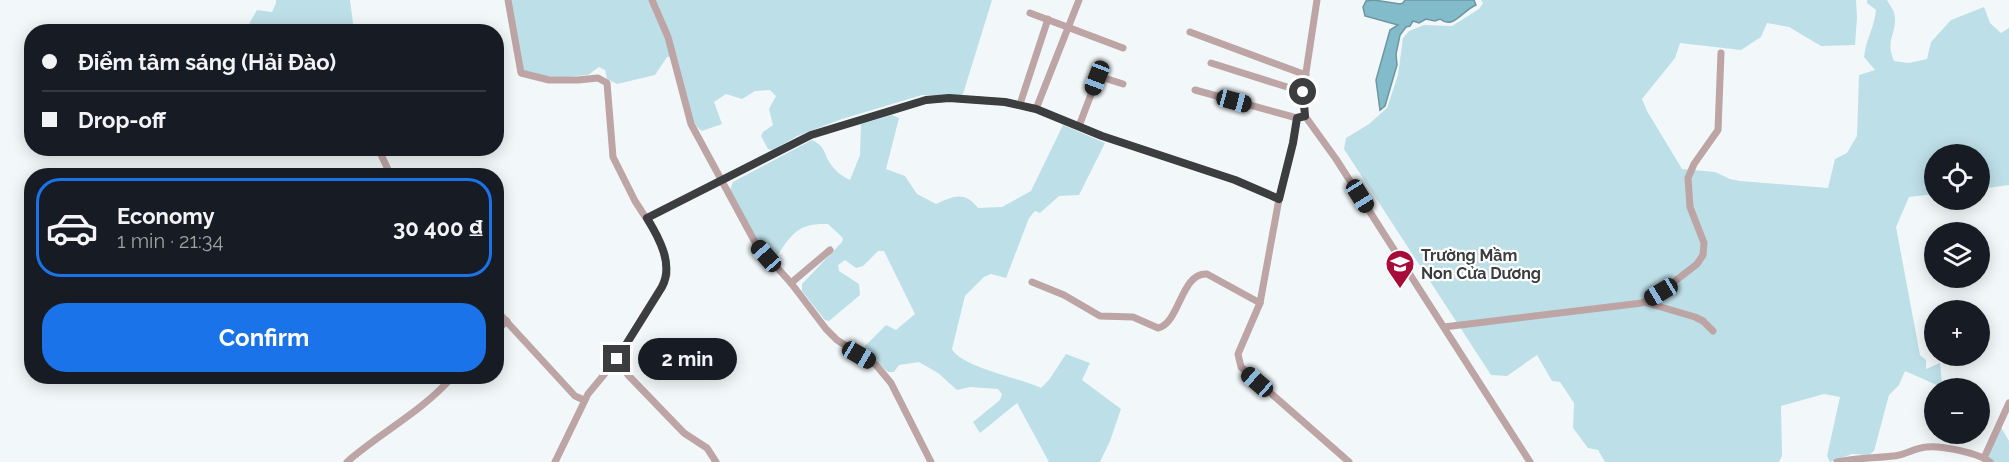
<!DOCTYPE html>
<html lang="en">
<head>
<meta charset="utf-8">
<style>
  :root { --surface:#171b24; --page:#242831; --text:#f1f3f6; --muted:#9ea1a6; --line:#363941; --accent:#1a73e8 }
  body { margin:0; font-family:Raleway,sans-serif; background:var(--page); color:var(--text); height:100vh; display:flex; flex-direction:column; font-size:22px; white-space:nowrap }
  * { box-sizing:border-box; margin:0 }
  p { font-size:20px; color:var(--muted) }
  .icon { flex:none; width:33px; height:33px; fill:none; stroke:currentColor; stroke-width:2; stroke-linecap:round; stroke-linejoin:round }
  .map { position:relative; flex:1; overflow:hidden }
  .drawer { position:absolute; left:24px; top:168px; width:480px; height:216px; display:flex; flex-direction:column; background:var(--surface); border-radius:24px; box-shadow:0 3px 15px #0003 }
  .drawer>* { flex:none }
  .hud { position:absolute; left:24px; top:24px; width:480px; height:132px; border-radius:24px; box-shadow:0 3px 15px #0003; display:grid; align-content:center; height:132px; padding:0 18px; background:var(--surface) }
  .tools { position:absolute; left:1924px; top:144px; display:grid; gap:12px }
  .tools a { display:grid; place-items:center; width:66px; height:66px; border-radius:50%; background:var(--surface); box-shadow:0 3px 15px #0003; font-size:30px }
  .end { position:absolute; width:27px; height:27px; margin:-14px; border:8px solid #3b3d3e; background:#fff; box-shadow:0 0 0 3px #fff }
  .from { border-radius:50% }
  .bubble { position:absolute; height:42px; border-radius:21px; background:var(--surface); box-shadow:0 3px 15px #0003; font-size:20px; font-weight:700; line-height:42px; text-align:center }
  .car { position:absolute; width:18px; height:36px; margin:-18px -9px; border-radius:8px; box-shadow:0 0 4px 2px #0007; background:linear-gradient(#222 24%,#8ab4d8 0 40%,#222 0 76%,#8ab4d8 0 86%,#222 0) }
  .hud b { display:flex; align-items:center; gap:21px; height:57px; font-size:22px }
  .hud b+b { border-top:2px solid var(--line) }
  .hud i { width:15px; height:15px; background:var(--text) }
  ul { padding:10px 0 0; list-style:none }
  li { display:flex; align-items:center; gap:18px; height:99px; margin:0 12px 9px; padding:0 6px; border:3px solid transparent; border-radius:24px }
  li div { flex:1 }
  li b { display:block; font-size:22px }
  li em { font-style:normal; font-weight:700 }
  li.current { border-color:var(--accent) }
  li>.icon { width:54px; height:54px; stroke-width:1.5 }
  .action { display:flex; gap:12px; margin-top:auto; padding:12px 18px }
  .action a { flex:1; height:69px; border-radius:24px; background:var(--accent); color:#fff; font-size:24px; font-weight:700; line-height:69px; text-align:center }
  .map>svg:first-child { display:block }
</style>
</head>
<body>
<div class="map">
<svg width="2009" height="462" viewBox="0 0 2009 462">
  <rect width="100%" height="100%" fill="#f2f8f9"/>
  <g fill="#bddfe8">
    <path d="M276,0h74l4,31h-109l12,-21 15,2 4,-9z"/>
    <path d="M509,0h483l-29,94 -4,2 -37,-1 -80,24 -45,17 -24,14 -5,-1 -7,-13 2,-4 10,-7 -4,-16 7,-13 -6,-6 -15,1 -13,8 -16,-5 -12,8 8,22 -20,7c-15,-8 -23,-58 -27,-75l-8,1 -12,18 -38,9 -10,-5 -2,-9 -6,-3 -11,8 -25,2 -31,-1 -11,-7z"/>
    <path d="M1481,0h375l1,18 -2,27 -34,1 -32,-19 -22,-4 -6,14 -20,13 -61,-7 -5,15 -33,41 5,12 35,58 33,3 15,7 10,2 88,7 7,-29 12,-6 10,-17 2,-61 16,-5 -11,-13c2,-18 10,-28 12,-47l-9,-7v-3h20c2,4 6,9 7,13 5,19 -10,26 0,48l15,2 18,-4 4,-17 20,-22 33,-13 6,16 11,10 8,-5v157l-29,4v-35h-45v40l-26,3 -13,30 24,128 6,5v9l14,-6 2,20 -3,3 -34,-15 -6,14 -10,10 -15,56 -5,4 -17,-1 -22,8 -3,-6 13,-59 -16,-3 -43,12 1,50 -3,6h-174l-7,-12 -10,-2 -15,-20 1,-25 -14,-21 -8,-1 -15,-26 -30,21 -16,-1 -147,-226 2,-11 23,-14 18,-16 11,-33 5,-37 6,-7 15,-6 28,1 27,-17 4,-6z"/>
    <path d="M892,115l7,3 -13,51 19,7 12,18 19,10c18,-8 28,-13 42,4l24,-1 29,-16 32,-66 42,18 -26,52 -20,1 -19,17 -5,-2 -6,7 -23,60 -15,-4 -7,3 -19,19 -13,53c9,18 68,29 89,39l8,-8 17,-26 24,9 -8,17 39,29 -11,32 -10,21h-51l-32,-59 -37,30 -7,-11 27,-22 2,-6 -4,-5 -28,-2 -13,3 -19,-17 -19,-11 -20,3 -5,7h-6l-23,-21v-5l21,-21 10,5 19,-16 -31,-63h-6l-15,15 -7,2 -11,-8 -7,5 1,6 20,13 1,11 -31,26 -4,-1 -23,-29v-7l40,-42 1,-4 -15,-14c-29,-1 -36,9 -51,32l-3,1 -17,-18 -27,-49 3,-8 79,-42c14,7 11,12 18,23 6,9 12,13 20,17l10,-25 1,-31z"/>
    <path d="M1999,424l10,17v21h-27z"/>
  </g>
  <path fill="#82bccb" stroke="#6d96a1" stroke-width="1.5" d="M1374,0l26,4 3,-1 2,-3h69l2,5c-13,5 -23,25 -36,14l-5,2 -9,-2 -7,4 -6,-2 -3,5 -4,1 -6,8 -4,19 1,11 -12,41 -5,4 -4,-30 14,-50 8,-5 -33,-9 -2,-9 3,-6z"/>
  <g fill="none" stroke-linecap="round" stroke-linejoin="round">
    <g stroke="#bda4a5" stroke-width="7">
      <path d="M508,0l13,73 28,7h29l20,-2 9,5 6,74 22,44 22,34 8,22 2,18 -6,12 -44,72 -29,35 -33,68"/>
      <path d="M652,0l16,37 23,87 65,120 35,39 35,46 11,11 39,25 15,18 40,79"/>
      <path d="M1317,0l-14,92 2,24 31,43 194,303"/>
      <path d="M1030,13l93,35"/>
      <path d="M1190,32l116,43"/>
      <path d="M1211,63l92,29"/>
      <path d="M1195,90l102,28"/>
      <path d="M1020,104l28,-85"/>
      <path d="M1036,109l43,-109"/>
      <path d="M1305,116l-8,2 -4,25 -14,56 -19,104 -22,51 3,13 108,95"/>
      <path d="M1079,126l19,-50 25,8"/>
      <path d="M378,148l13,28"/>
      <path d="M647,218l164,-83 115,-35 23,-2 56,4 31,7 66,27 133,44 44,19"/>
      <path d="M1032,282l32,13 36,21 33,1 25,11c22,-5 23,-56 49,-54l53,29"/>
      <path d="M791,283l39,-33"/>
      <path d="M1644,302l51,15 8,4 10,10"/>
      <path d="M496,310l79,86 9,4"/>
      <path d="M1444,327l198,-24 19,-11 36,-28 6,-9 1,-12 -14,-36 -2,-29 6,-14 24,-34 3,-77"/>
      <path d="M496,331l11,-10"/>
      <path d="M617,359l11,16 56,58 23,15 9,14"/>
      <path d="M1984,458l25,-55"/>
      <path d="M347,462c34,-30 75,-50 106,-86"/>
      <path d="M1837,462c19,-4 38,-4 57,-6 11,-1 21,-8 32,-9 15,-2 52,6 64,15"/>
    </g>
  </g>
  <g fill="none" stroke-linecap="round" stroke-linejoin="round">
    <path stroke="#3b3d3e" stroke-width="8" d="M617,359l45,-72c12,-23 -3,-49 -15,-69l164,-83 115,-35 23,-2 56,4 31,7 66,27 133,44 44,19 14,-56 4,-25 8,-2 -2,-24"/>
  </g>
  <defs>
    <g id="school-pin" transform="scale(1.5)"><path d="M0 17L-7.5 6A9.5 9.5 0 1 1 7.5 6Z" fill="#a60d39" stroke="#fff"/><path d="M0-5L7-2L0 1L-7-2ZM-4 1L0 2.5L4 1V4Q0 6-4 4Z" fill="#fff"/></g>
  </defs>
  <g fill-rule="evenodd">
    <use href="#school-pin" x="1400" y="264"/>
  </g>
  <g text-anchor="middle" stroke-width="4.5" stroke-linejoin="round" paint-order="stroke">
    <g font-size="16" font-weight="bold" fill="#3b3d3e" stroke="#fff" text-anchor="start">
      <text x="1421" y="261">Trường Mầm<tspan x="1421" dy="18">Non Cửa Dương</tspan></text>
    </g>
  </g>
</svg>
<div class="tools">
<a><svg class="icon" aria-label="locate" viewBox="0 0 24 24"><circle cx="12" cy="12" r="6"/><path d="M12 2v4M12 18v4M2 12h4M18 12h4"/></svg></a>
<a><svg class="icon" aria-label="layers" viewBox="0 0 24 24"><path d="M12 4l9 5-9 5-9-5zM3 14l9 5 9-5"/></svg></a>
<a>+</a>
<a>−</a>
</div>
<i class="end from" style="left:1303px;top:92px"></i>
<i class="end" style="left:617px;top:359px"></i>
<div class="bubble" style="left:638px;top:338px;width:99px">2 min</div>
<i class="car" style="left:1097px;top:78px;rotate:201deg"></i>
<i class="car" style="left:1234px;top:101px;rotate:105deg"></i>
<i class="car" style="left:1360px;top:196px;rotate:148deg"></i>
<i class="car" style="left:766px;top:256px;rotate:319deg"></i>
<i class="car" style="left:1661px;top:292px;rotate:239deg"></i>
<i class="car" style="left:859px;top:355px;rotate:120deg"></i>
<i class="car" style="left:1257px;top:382px;rotate:311deg"></i>
<div class="hud">
<b><i class="from"></i>Điểm tâm sáng (Hải Đào)</b>
<b><i></i>Drop-off</b>
</div>
<section class="drawer">
<ul>
<li class="current"><svg class="icon" aria-label="car" viewBox="0 0 24 24"><path d="M5 17H2v-5l4-1 3-4h7l3 4 3 1v5h-3M9 17h6M6 11h13"/><circle cx="7" cy="17" r="2"/><circle cx="17" cy="17" r="2"/></svg><div><b>Economy</b><p>1 min · 21:34</p></div><em>30 400 ₫</em></li>
</ul>
<div class="action"><a>Confirm</a></div>
</section>
</div>
</body>
</html>
